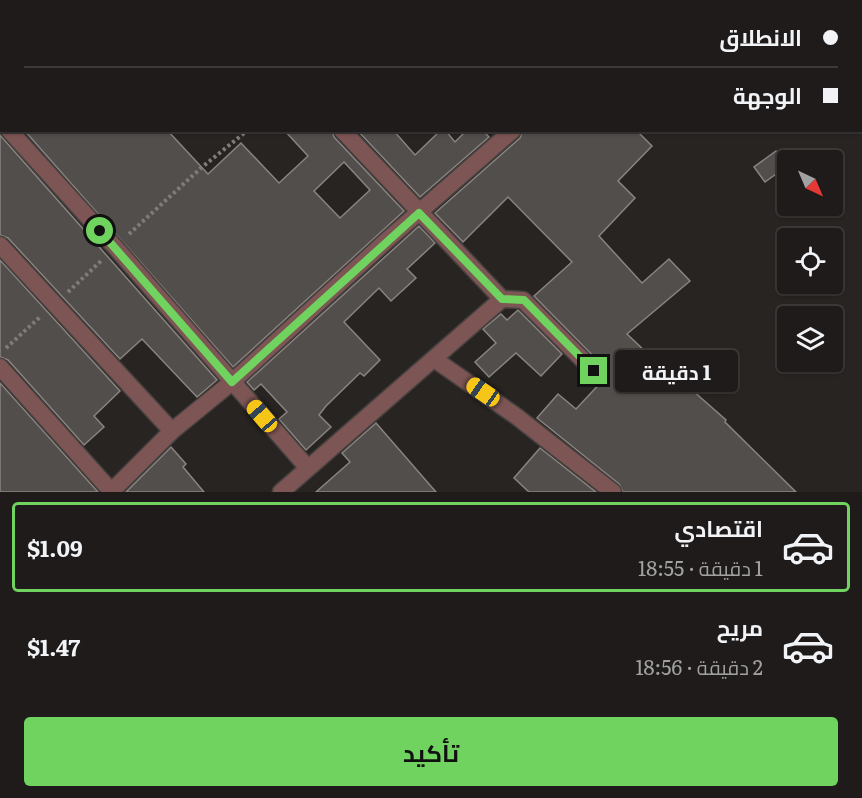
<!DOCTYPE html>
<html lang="ar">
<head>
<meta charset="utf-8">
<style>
  :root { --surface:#1e1b1a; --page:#262423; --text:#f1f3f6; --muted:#a1a1a2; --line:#3c3939; --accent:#70d35f }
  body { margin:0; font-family:Literata,Cairo,serif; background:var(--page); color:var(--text); direction:rtl; height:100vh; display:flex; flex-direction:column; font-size:22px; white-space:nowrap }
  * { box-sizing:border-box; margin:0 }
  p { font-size:20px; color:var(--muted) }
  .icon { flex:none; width:33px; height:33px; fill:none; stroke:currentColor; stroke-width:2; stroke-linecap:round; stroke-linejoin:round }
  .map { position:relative; height:492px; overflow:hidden; direction:ltr }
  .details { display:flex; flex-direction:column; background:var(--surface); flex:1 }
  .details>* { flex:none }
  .top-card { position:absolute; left:0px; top:0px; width:862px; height:132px; box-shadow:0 2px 4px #0004,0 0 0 2px var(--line); direction:rtl; display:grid; align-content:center; height:132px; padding:0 24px; background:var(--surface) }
  .needle { width:39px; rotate:136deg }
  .buttons { position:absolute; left:777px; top:150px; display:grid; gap:12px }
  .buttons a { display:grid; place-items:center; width:66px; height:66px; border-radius:6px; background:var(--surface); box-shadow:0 2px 4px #0004,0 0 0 2px var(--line); font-size:30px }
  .end { position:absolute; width:27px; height:27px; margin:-14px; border:8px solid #70d35f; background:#111; box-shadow:0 0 0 3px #111 }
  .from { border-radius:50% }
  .bubble { position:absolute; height:42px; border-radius:6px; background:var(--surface); box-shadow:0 2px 4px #0004,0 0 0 2px var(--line); font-size:20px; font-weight:700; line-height:42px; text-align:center; direction:rtl }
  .car { position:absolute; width:18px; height:36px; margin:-18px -9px; border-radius:8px; box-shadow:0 0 4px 2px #0007; background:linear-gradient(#f5c518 24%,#345 0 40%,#f5c518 0 76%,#345 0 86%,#f5c518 0) }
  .top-card b { display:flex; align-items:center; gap:21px; height:57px; font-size:22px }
  .top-card b+b { border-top:2px solid var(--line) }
  .top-card i { width:15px; height:15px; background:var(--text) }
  ul { padding:10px 0 0; list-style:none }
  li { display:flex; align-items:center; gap:18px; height:90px; margin:0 12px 9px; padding:0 12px; border:3px solid transparent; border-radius:6px }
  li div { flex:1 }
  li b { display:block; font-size:22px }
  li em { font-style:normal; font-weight:700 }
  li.active { border-color:var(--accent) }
  li>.icon { width:54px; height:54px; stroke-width:1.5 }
  .button { display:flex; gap:12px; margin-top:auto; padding:12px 24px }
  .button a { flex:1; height:69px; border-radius:6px; background:var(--accent); color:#111; font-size:24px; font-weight:700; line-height:69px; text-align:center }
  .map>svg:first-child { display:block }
</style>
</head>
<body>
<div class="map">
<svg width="862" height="492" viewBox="0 0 862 492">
  <rect width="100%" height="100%" fill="#282422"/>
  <g fill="#524e4b" stroke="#898481" stroke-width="1.5" fill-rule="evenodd">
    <path d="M24,130h143l41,44 33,-31 38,40 29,-27 -24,-26h48l2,7 70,74 -171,156zM344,162l26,28 -30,28 -26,-27z"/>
    <path d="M357,130h36l22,25 26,-25h4l10,12 12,-12h15l7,7 -69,60z"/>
    <path d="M523,130h113l16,16 -34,35 17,17 -36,38 43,47 27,-24 21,22 -63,53 62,59 3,-3 34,30 -1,2 71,70h-173l-4,-8 -82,-66 21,-24 18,15 29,-31 -4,-14 -67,-68 38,-34 -64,-65 -45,45 -28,-29 85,-75z"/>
    <path d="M0,135l217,245 -20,17 -55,-58 -22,20 -112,-121 -8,-3z"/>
    <path d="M776,151l11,15 -22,16 -11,-15z"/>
    <path d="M419,226l16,17 -28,26 9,9 -25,23 -12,-13 -35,34 36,38 -16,16 -4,-3 -34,33 -7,9 12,12 -25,23 -27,-31 8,-7 -26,-28 -7,6 -7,-8z"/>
    <path d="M0,260l120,131 -26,25 10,11 -20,18 -76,-85 -8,-3z"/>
    <path d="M518,310l44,44 -21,22 -25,-23 -27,24 -14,-15 21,-19 -13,-14 18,-15 6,6z"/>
    <path d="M0,383l98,109h-98z"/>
    <path d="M376,423l60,69h-120l34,-30 -8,-9z"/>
    <path d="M171,447l15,17 -3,3 21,25h-78z"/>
    <path d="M540,448l56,44h-67l-15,-14z"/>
  </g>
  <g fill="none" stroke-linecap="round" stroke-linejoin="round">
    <g stroke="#45413f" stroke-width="19">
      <g id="minor">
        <path d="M225,0l2,2"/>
        <path d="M556,0l2,2"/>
        <path d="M126,2l1,-2"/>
        <path d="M0,109l2,-1"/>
        <path d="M9,130l106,117 192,220"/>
        <path d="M342,130l160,169 21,1 71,71"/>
        <path d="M0,245l172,186"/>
        <path d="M434,359l82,57 97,76"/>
        <path d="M0,367l112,125"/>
        <path d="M111,492l61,-61 60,-49 154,-141 127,-111"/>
        <path d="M281,492l221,-193"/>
      </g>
    </g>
    <g stroke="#807c7b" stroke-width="4" stroke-dasharray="3 3" stroke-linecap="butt">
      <path d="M399,2l1,-2"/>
      <path d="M129,234l72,-66 47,-38"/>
      <path d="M68,292l34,-32"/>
      <path d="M6,348l34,-31"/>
    </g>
    <use href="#minor" stroke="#7d5554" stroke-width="16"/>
  </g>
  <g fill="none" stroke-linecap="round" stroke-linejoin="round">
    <path stroke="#70d35f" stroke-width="8" d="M100,231l132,151 187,-169 83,86 22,1 70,71"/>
  </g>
</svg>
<div class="buttons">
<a><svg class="needle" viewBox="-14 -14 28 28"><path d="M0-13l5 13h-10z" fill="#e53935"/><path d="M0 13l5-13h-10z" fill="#a1a1a2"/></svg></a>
<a><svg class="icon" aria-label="locate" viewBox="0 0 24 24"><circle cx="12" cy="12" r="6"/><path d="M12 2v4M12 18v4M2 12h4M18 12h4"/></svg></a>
<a><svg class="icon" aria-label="layers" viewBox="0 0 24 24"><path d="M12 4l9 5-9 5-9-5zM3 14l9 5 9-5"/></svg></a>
</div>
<i class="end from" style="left:100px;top:231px"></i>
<i class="end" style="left:594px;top:371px"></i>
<div class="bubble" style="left:615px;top:350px;width:123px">1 دقيقة</div>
<i class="car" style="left:483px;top:392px;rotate:305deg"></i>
<i class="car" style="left:262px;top:416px;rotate:319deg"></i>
<div class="top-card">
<b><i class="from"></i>الانطلاق</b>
<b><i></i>الوجهة</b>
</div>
</div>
<section class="details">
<ul>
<li class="active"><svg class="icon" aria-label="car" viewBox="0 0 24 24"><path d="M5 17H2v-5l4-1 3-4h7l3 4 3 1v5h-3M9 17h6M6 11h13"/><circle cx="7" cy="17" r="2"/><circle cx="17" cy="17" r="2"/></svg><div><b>اقتصادي</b><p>1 دقيقة · 18:55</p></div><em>$1.09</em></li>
<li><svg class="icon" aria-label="car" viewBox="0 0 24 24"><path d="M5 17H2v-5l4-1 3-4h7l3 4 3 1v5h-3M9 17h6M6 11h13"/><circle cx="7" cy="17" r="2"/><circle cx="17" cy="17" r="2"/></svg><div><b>مريح</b><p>2 دقيقة · 18:56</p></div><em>$1.47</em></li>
</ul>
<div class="button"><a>تأكيد</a></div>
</section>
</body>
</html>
